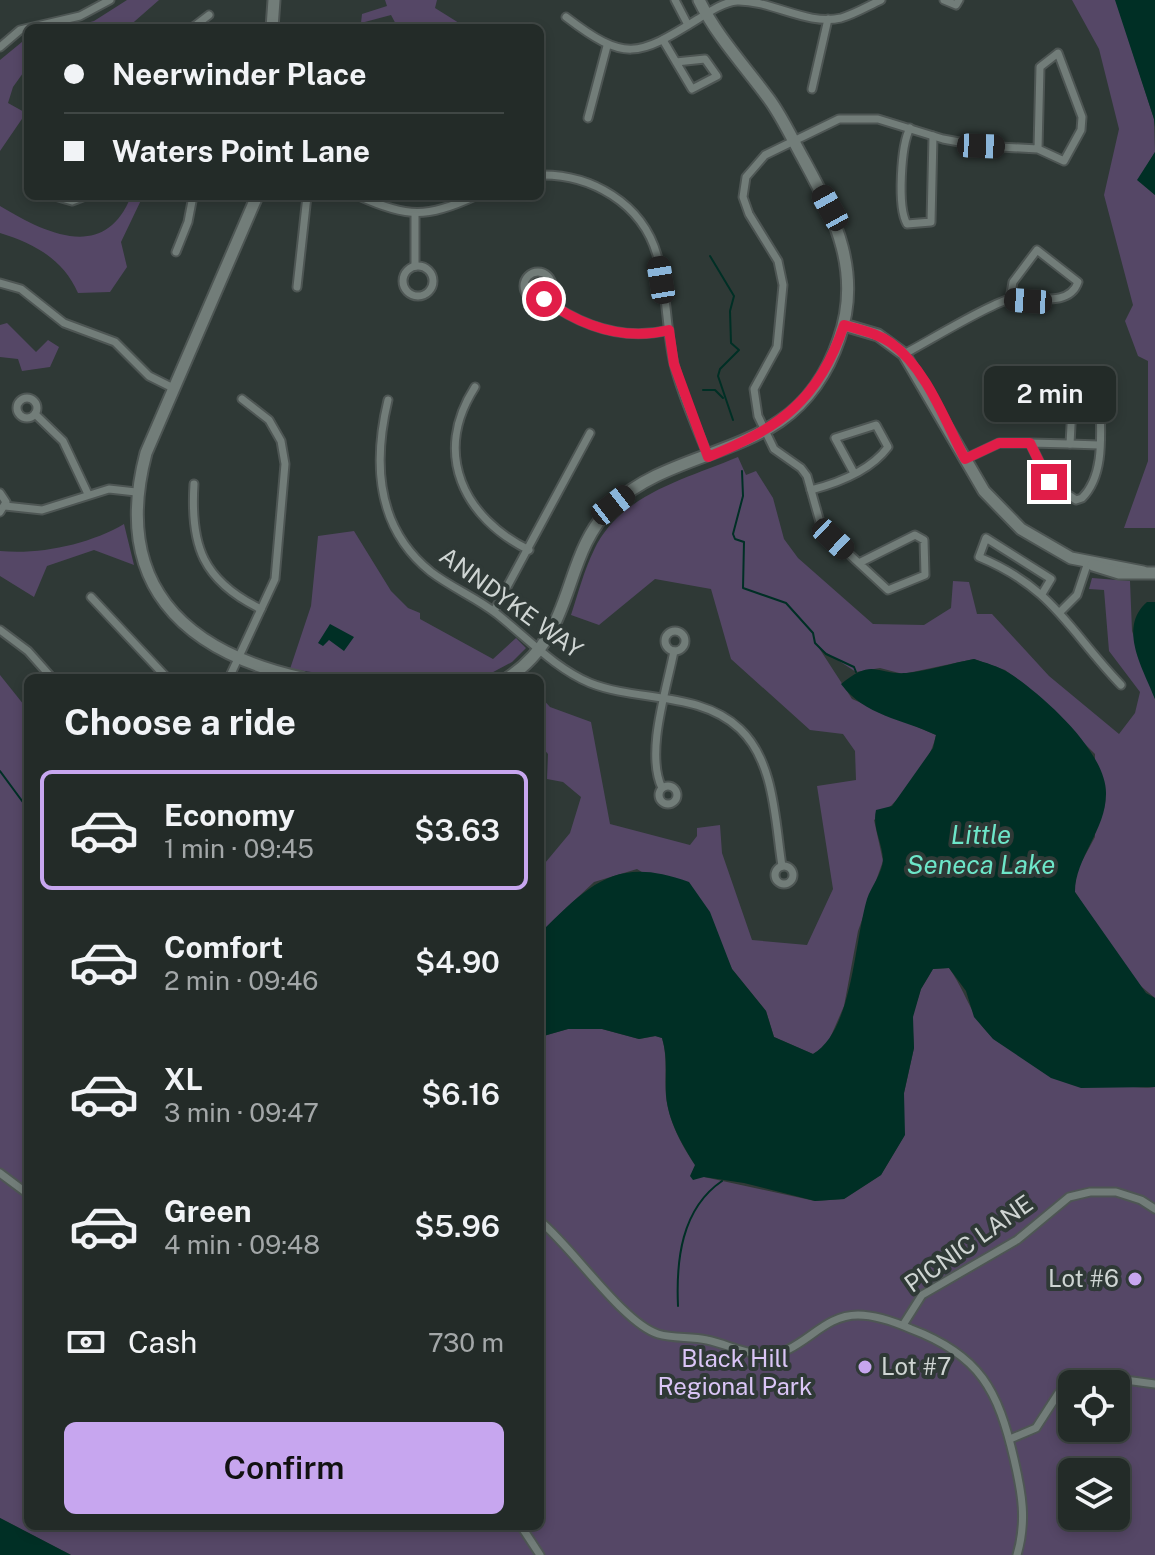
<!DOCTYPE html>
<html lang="en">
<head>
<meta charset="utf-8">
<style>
  :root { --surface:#232b28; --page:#2f3734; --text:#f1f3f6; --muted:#a3a7a8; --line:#404745; --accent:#c7a6ef }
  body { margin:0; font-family:"Public Sans",sans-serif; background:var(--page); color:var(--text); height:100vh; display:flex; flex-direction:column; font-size:30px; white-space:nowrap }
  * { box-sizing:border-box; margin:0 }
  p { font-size:26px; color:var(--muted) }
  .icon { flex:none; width:44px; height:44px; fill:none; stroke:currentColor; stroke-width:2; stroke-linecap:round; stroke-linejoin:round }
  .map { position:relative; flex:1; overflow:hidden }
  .sheet { position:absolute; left:24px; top:674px; width:520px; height:856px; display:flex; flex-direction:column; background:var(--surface); border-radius:12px; box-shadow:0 4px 12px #0003,0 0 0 2px var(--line) }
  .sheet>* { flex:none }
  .banner { position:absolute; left:24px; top:24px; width:520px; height:176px; border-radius:12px; box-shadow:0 4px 12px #0003,0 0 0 2px var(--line); display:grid; align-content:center; height:176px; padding:0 40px; background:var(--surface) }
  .buttons { position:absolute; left:1058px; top:1370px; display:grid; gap:16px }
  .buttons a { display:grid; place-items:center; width:72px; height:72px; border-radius:12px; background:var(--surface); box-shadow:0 4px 12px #0003,0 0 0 2px var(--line); font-size:40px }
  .end { position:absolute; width:36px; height:36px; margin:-18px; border:10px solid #e11d48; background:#fff; box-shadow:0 0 0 4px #fff }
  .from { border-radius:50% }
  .bubble { position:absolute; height:56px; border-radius:12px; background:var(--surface); box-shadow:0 4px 12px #0003,0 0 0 2px var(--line); font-size:26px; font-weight:600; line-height:56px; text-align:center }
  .car { position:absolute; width:24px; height:48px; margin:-24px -12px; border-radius:10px; box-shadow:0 0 6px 2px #0007; background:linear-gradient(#222 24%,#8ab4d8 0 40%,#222 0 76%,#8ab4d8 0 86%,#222 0) }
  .banner b { display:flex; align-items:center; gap:28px; height:76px; font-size:30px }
  .banner b+b { border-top:2px solid var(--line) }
  .banner i { width:20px; height:20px; background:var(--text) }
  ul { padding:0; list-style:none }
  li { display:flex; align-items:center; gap:24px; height:120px; margin:0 16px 12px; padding:0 24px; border:4px solid transparent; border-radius:12px }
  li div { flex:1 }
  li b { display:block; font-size:30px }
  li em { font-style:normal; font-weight:600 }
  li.selected { border-color:var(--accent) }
  li>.icon { width:72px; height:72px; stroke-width:1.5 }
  h2 { padding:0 40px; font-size:36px; line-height:96px }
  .pay { display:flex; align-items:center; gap:20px; height:88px; padding:0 40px; font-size:30px }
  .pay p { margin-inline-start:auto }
  .button { display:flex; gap:16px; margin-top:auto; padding:16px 40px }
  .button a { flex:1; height:92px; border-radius:12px; background:var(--accent); color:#111; font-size:32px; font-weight:600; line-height:92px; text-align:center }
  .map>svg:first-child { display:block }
</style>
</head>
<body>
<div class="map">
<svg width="1155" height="1555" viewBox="0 0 1155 1555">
  <rect width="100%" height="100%" fill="#2f3936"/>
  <g fill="#554766" fill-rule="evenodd">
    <path d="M127,0h32l-32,28h-59l26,-7z"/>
    <path d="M385,0h52l-2,8 32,20h-69l-7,-13 -30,8 1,-9 25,-8z"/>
    <path d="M1072,0h44l38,119 1,33 -17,28 17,15v333h-31l24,-67v-100l-10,-5 -13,-35 8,-16 -29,-110 15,-66 -20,-80z"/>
    <path d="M28,37v29l-15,21 -5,16 18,10 -26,38v-91z"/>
    <path d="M131,196h12l-22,46 6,25 -17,25 -32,1c-15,-34 -43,-49 -78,-60v-27c45,27 105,57 131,-10z"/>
    <path d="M7,323l29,29 12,-12 11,7 -9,20 -28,4 -4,-12 -18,-2v-32z"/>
    <path d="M738,457l8,18 10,-4 17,27 11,41 14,19 75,66 51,1 27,-17 2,-27 16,1 8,32h15l57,62 70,58 16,-21 5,-21 -31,-41 -5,-61 -15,-1 3,-11 38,3 2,50 23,68v299l-25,-21 -55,-85v-18l20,-37v-83l-72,-71 -18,-13 -31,-11 -71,15 -23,-6 -24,4 -37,-24 33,51 84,36c-6,30 -37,67 -62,85l9,41 -25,70 -14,75 -17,39 -14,9 -39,-17 -8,-26 -34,-42 -26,-57 -69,-43 -43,13 -54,51v-64l30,-36 11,-36 -18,-15 -16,-3 1,-25 -8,-9v-49l10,11 41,15 19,102 80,21 7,-9v-8l23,-3 2,28 30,87 55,5 26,-56 -16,-103 39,-6 -1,-29 -12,-17 -33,-4 -79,-71 -20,-70 -56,-10 -56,46 -28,-10c7,-21 13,-45 23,-65 26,-56 92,-71 144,-93z"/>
    <path d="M124,524l10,41 -40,-15 -47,16 -13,31 -34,-21v-25c40,4 90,-7 124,-27z"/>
    <path d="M354,531l37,60 17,17 12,5v6l73,40 23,-21 10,10 -14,14 -30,16h-128l-64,-9 21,-63 7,-70z"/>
    <path d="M0,675l28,35v816h512v-489l28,-8h34l37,10 17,-3 6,2c6,20 2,38 4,58 3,29 20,58 38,81l111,24 29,-2 37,-24 23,-39v-43l10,-45 -2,-31 9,-28 12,-20 16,-1c16,22 22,49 42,68 22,22 134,57 164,51v468h-1084l-71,-37zM1072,1384h44v44h-44zM1072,1472h44v44h-44z"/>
  </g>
  <g fill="#002f25">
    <path d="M1115,0h40v127l-1,-8z"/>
    <path d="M1155,152v43l-18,-15z"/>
    <path d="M1147,602h8v97c-11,-29 -38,-71 -8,-97z"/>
    <path d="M330,624l24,13 -10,14 -15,-11 -6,6 -5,-3z"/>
    <path d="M974,659c12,4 24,7 35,14 33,21 98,79 97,121 0,36 -31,64 -31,98l71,101 9,5v89l-74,1 -30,-10 -58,-39 -19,-22 -8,-26 -17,-23 -16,1 -12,20 -8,28 1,31 -10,45 1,42 -24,40 -37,24 -29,2 -71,-18 -40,-6 -11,3 -3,-4 5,-11c-13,-21 -27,-44 -29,-70 -1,-20 2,-37 -4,-57l-7,-2 -16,3 -37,-10h-34l-28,8v-104c50,-49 76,-78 149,-51l21,30 22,57 34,42 8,26 39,17c40,-24 41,-111 54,-155 4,-12 16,-27 16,-40 -1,-17 -11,-32 -7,-49l16,-4 41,-58 3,-13c-34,-16 -71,-19 -95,-51 33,-27 34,-9 65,-11 22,-2 46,-10 68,-14z"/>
    <path d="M0,1518l71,37h-71z"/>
  </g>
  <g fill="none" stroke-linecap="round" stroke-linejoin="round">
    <g stroke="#002f25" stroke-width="2">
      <path d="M710,256l24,40 -4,15 1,32 8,7 -19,19 -2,7 15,44"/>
      <path d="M703,390h12l8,8"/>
      <path d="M742,471l1,25 -10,38 2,5 9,3 -1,46 43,15 27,30 2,10 11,11 28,13 2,5"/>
      <path d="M0,771l28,38"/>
      <path d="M678,1306c-2,-45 3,-97 44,-125"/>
    </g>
    <g stroke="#4e5654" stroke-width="11">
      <g id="street">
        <path d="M675,0l13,25"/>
        <path d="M944,0l12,5 3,-5"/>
        <path d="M566,17c59,45 71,40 132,2 11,-7 26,-17 39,-18 34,-1 70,25 104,17 14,-4 27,-12 40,-18"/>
        <path d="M192,28l17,-13"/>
        <path d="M663,40l29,49 25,-13 -12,-17 -29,3"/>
        <path d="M0,47l20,-17 60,-14 30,-16"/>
        <path d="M812,89l16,-70"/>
        <path d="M588,118l19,-72"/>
        <path d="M910,128c-9,17 -13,79 -3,96l24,-2 2,-86"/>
        <path d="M540,175c51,-1 102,28 117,80 10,35 9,74 17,109 8,32 22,62 34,92"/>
        <path d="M55,196l17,5 13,-5"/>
        <path d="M359,196c48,22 69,22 116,0"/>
        <path d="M415,214v52"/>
        <path d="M176,252l12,-30 5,-26"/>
        <circle cx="418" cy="281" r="15"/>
        <circle cx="538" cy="286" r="14"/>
        <path d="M0,283l21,6 43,34 51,19 34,34 24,12"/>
        <path d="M297,287l10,-91"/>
        <path d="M544,299c37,27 80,42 125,31"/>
        <path d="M904,354c23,-12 85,-50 106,-55 20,-4 59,10 68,-17l-41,-32 -24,32 -3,17"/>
        <path d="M475,387c-43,67 -11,131 54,163"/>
        <circle cx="27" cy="408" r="10"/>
        <path d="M388,400c-15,62 -12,128 43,172 21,16 46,26 66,42 29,23 59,55 93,69 48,19 110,8 150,46 35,33 35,93 42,137"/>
        <path d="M35,414l28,27 25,53"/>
        <path d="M1070,444l29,1"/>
        <path d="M965,459l34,-16h31l19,39 27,18 6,-2c26,-26 17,-75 18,-109l-27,-1 -3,56 -40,-1"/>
        <path d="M194,484c-4,62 9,97 67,125"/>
        <path d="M811,490c27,-7 60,-20 77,-43l-12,-22 -41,13 19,35"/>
        <path d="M0,493l6,9 -6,10"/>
        <path d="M5,506l37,4 67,-21 27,3"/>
        <path d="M859,563l56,-28 9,5 1,35 -37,15 -66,-61 -15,-53 -6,-8 -27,-19 -16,-33 -4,-27 23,-42 6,-62 -5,-24 -29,-47 -6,-17 3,-20 19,-22 74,-36h39l65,20 38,7 57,3 26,12 17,-31 1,-13 -24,-64 -18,14 -2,82"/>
        <path d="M1042,594l9,-15 -65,-41 -7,19c75,31 90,74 142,128"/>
        <path d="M91,597l76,81"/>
        <path d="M494,611l96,-178"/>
        <path d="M1061,611l16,-16 11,-33"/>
        <path d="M0,630l28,21 24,27"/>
        <circle cx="675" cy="641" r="10"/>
        <path d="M229,678l46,-99 10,-115 -4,-23 -12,-21 -27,-21"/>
        <circle cx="668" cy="795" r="9"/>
        <path d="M662,788c-17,-35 5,-100 12,-137"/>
        <circle cx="784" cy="875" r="9"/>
        <path d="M0,1173l28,21"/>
        <path d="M540,1221c33,27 83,102 118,113 16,5 33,2 49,6 28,6 52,23 82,9 24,-12 40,-34 69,-34 18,0 37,7 53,14 69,26 87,61 103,130 8,34 13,62 3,96"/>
        <path d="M903,1325l19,-30 95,-55 52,-43 21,-5h26l25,8 14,9"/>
        <path d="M1010,1439l26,-11 22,-34 16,-14 22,-4 59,8"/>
        <path d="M521,1526l19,29"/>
      </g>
    </g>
    <g stroke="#4e5654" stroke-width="15">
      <g id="secondary">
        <path d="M272,28l2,-28"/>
        <path d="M257,196l-111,257c-34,129 35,198 156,225"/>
        <path d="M844,325l34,10 26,19 80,137 37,38 50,29 72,14"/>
        <path d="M1093,565l26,8h36"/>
        <path d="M508,678c71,-48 51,-120 105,-173 44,-43 116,-49 167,-84 28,-19 48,-49 59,-82 23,-65 -3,-120 -34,-177 -12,-21 -22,-44 -36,-63 -24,-33 -52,-62 -70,-99"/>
      </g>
    </g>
    <use href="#street" stroke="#727d79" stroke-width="7"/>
    <use href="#secondary" stroke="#727d79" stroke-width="11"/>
  </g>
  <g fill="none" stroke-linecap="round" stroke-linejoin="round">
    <path stroke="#e11d48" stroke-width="10" d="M544,299c37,27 80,42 125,31l5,34 34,93c72,-29 111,-57 136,-132 16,5 33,8 47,18 35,25 54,78 74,116l34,-16h31l19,39"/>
  </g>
  <g fill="#c7a6ef" stroke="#2f3936" stroke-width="3">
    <circle cx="1135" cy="1279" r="8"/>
    <circle cx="865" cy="1367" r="8"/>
  </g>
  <g text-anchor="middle" stroke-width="8" stroke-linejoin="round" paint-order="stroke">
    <g font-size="24" fill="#cfd5d3" stroke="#2f3936">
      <text transform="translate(511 603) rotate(36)" y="8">ANNDYKE WAY</text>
      <text transform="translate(969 1244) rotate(-35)" y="8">PICNIC LANE</text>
    </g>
    <g font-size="24" fill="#cfd5d3" stroke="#2f3936" text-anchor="end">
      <text x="1119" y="1287">Lot #6</text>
      <text x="881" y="1375" text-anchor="start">Lot #7</text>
    </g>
    <g font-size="24" fill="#dac5f6" stroke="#2f3936">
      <text x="735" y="1367">Black Hill<tspan x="735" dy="28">Regional Park</tspan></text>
    </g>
    <g font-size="26" font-style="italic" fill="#6de6c9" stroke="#2f3936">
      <text x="981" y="844">Little<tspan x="981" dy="30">Seneca Lake</tspan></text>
    </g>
  </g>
</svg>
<div class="buttons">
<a><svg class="icon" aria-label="locate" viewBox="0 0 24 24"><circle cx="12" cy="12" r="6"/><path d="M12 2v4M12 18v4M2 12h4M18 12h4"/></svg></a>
<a><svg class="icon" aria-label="layers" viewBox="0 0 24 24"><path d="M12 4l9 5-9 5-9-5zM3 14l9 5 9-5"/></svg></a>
</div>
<i class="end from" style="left:544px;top:299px"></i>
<i class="end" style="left:1049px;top:482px"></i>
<div class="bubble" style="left:984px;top:366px;width:132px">2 min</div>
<i class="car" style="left:981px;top:146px;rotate:92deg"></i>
<i class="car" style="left:830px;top:208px;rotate:331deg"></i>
<i class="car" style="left:661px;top:280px;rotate:351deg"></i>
<i class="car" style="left:1028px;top:301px;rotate:274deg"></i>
<i class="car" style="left:613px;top:505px;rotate:52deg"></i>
<i class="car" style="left:833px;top:539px;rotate:133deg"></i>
<div class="banner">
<b><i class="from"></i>Neerwinder Place</b>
<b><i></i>Waters Point Lane</b>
</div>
<section class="sheet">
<h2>Choose a ride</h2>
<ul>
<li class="selected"><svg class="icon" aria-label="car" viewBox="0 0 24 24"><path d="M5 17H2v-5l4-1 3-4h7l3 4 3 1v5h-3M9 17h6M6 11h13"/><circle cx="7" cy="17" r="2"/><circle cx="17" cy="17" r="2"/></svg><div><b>Economy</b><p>1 min · 09:45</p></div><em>$3.63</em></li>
<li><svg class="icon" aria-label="car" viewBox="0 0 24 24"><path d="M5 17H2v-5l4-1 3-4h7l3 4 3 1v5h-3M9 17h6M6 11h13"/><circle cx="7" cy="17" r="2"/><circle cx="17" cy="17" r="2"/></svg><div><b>Comfort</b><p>2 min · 09:46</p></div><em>$4.90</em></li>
<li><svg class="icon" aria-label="car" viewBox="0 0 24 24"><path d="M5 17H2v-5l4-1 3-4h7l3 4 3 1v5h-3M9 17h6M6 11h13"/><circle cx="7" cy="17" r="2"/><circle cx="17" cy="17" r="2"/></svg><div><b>XL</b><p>3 min · 09:47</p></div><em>$6.16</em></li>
<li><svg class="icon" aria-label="car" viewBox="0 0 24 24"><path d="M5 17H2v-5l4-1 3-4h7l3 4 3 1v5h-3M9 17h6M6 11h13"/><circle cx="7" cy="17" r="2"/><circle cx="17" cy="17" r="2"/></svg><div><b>Green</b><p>4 min · 09:48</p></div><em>$5.96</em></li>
</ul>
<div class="pay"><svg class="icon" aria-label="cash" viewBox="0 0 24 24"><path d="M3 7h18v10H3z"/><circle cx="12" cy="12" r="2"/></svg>Cash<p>730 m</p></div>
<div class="button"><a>Confirm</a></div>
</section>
</div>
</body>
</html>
